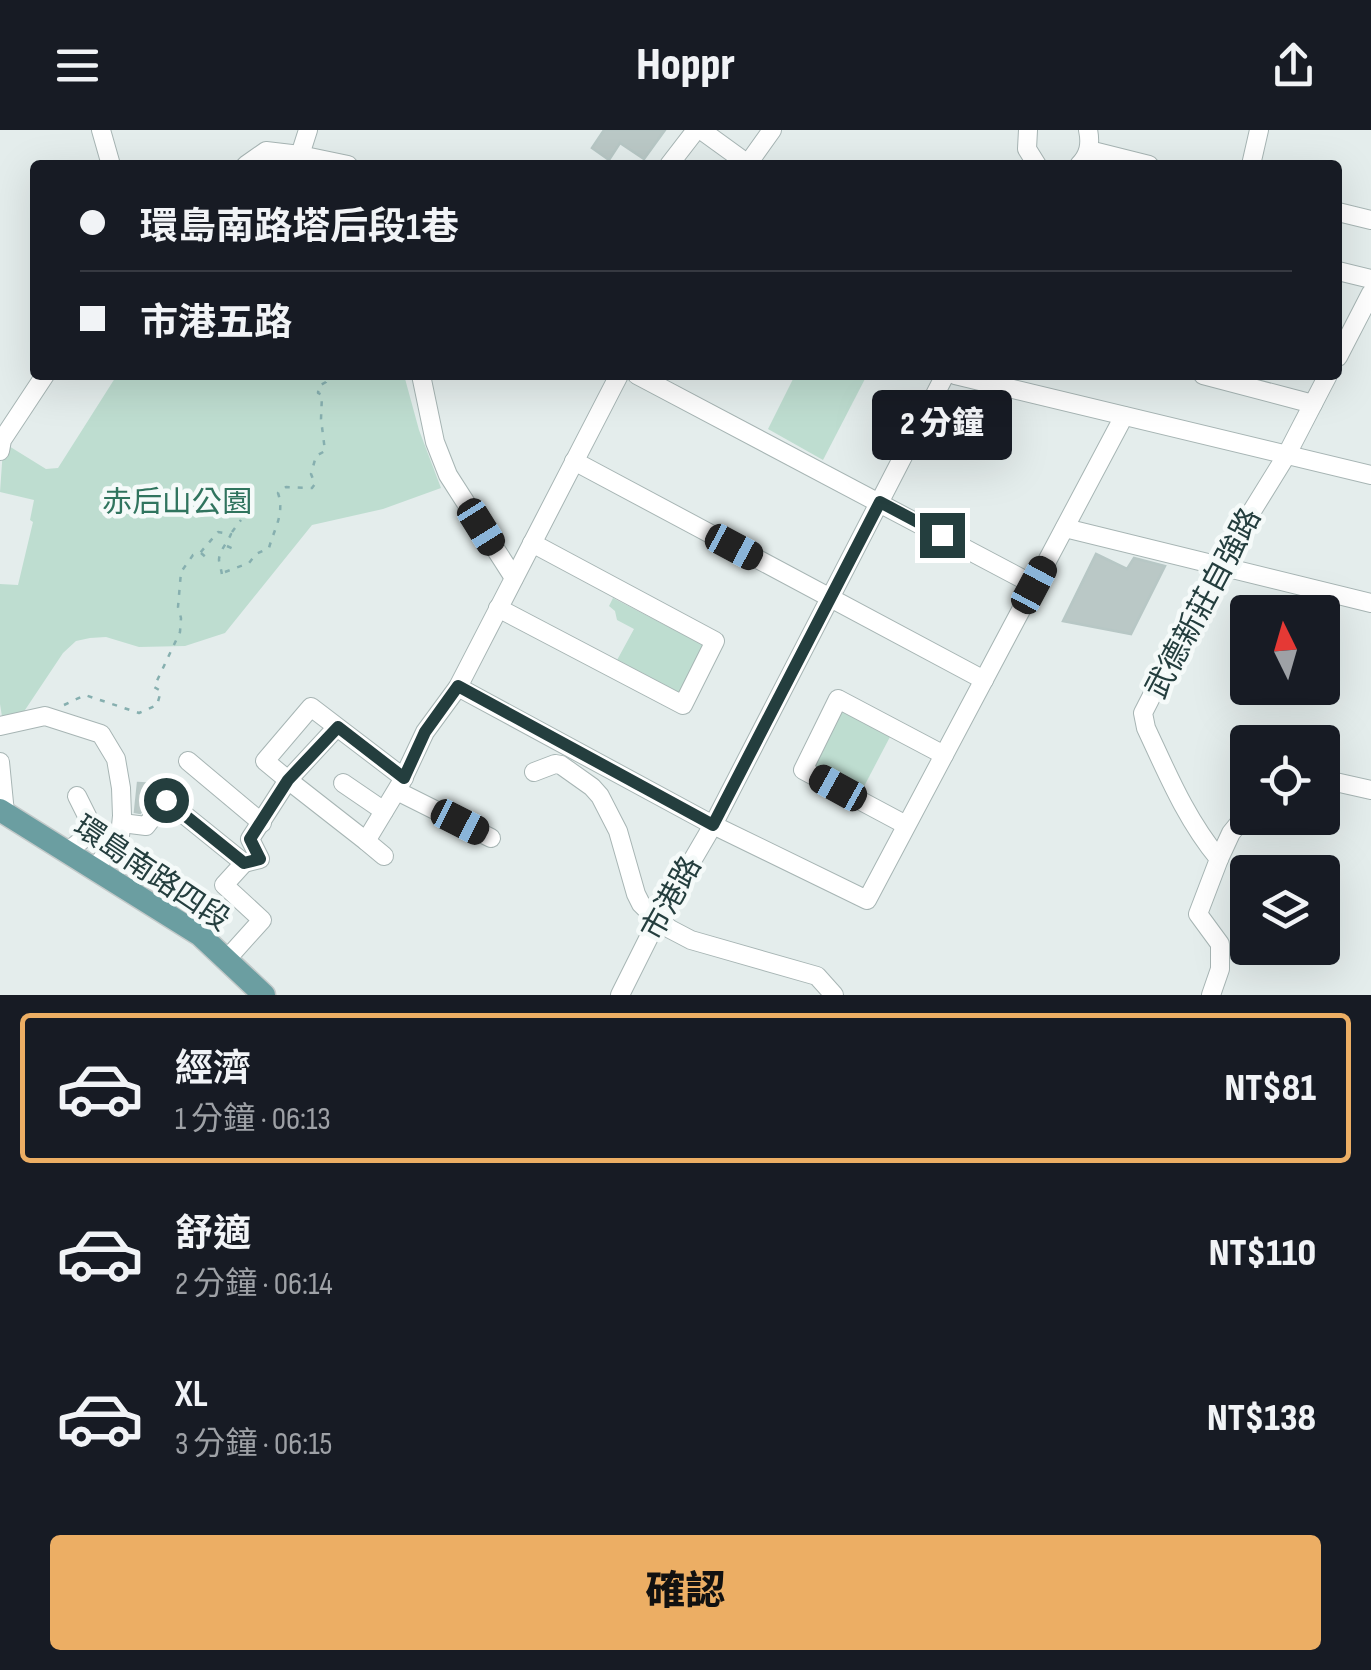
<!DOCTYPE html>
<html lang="zh-TW">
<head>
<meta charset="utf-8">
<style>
  :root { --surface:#171b24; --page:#20242c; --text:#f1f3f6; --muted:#9ea1a6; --line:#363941; --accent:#ecae64 }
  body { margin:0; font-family:"Sofia Sans Condensed","Noto Sans TC",sans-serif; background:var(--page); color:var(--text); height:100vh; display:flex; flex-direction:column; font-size:38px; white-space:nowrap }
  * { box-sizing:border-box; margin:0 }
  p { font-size:32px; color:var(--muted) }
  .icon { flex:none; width:55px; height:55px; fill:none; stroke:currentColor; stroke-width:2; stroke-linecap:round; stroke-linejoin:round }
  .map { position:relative; height:865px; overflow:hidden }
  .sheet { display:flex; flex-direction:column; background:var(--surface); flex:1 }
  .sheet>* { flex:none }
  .banner { position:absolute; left:30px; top:30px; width:1312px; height:220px; border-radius:10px; box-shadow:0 10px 40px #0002; display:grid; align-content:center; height:220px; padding:0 50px; background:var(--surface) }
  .needle { width:65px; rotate:355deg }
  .buttons { position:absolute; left:1230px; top:465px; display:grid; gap:20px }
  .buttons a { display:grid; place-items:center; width:110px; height:110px; border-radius:10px; background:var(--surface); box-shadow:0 10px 40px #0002; font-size:50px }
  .end { position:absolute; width:45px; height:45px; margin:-22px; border:12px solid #243e3e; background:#fff; box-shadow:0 0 0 5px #fff }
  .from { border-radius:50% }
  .bubble { position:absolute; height:70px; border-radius:10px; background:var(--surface); box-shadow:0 10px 40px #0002; font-size:32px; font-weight:800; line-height:70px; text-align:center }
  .car { position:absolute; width:30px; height:60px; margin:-30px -15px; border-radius:12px; box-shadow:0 0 8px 2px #0007; background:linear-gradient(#222 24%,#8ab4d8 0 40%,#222 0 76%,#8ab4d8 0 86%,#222 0) }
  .banner b { display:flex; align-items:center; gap:35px; height:95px; font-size:38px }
  .banner b+b { border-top:2px solid var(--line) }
  .banner i { width:25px; height:25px; background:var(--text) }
  ul { padding:18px 0 0; list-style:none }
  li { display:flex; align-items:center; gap:30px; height:150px; margin:0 20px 15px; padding:0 30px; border:5px solid transparent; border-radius:10px }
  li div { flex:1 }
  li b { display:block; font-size:38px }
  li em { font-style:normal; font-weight:800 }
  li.active { border-color:var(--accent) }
  li>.icon { width:90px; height:90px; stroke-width:1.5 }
  .button { display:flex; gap:20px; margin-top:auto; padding:20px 50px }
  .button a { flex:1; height:115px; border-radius:10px; background:var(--accent); color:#111; font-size:40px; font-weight:800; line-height:115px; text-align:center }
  header { display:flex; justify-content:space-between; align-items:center; height:130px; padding:0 50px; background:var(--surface); font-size:45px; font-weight:800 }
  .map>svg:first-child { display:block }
</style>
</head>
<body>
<header><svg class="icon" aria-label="menu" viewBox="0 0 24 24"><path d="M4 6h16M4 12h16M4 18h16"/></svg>Hoppr<svg class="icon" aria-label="share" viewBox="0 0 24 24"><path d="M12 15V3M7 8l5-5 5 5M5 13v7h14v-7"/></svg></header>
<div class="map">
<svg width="1371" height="865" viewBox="0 0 1371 865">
  <rect width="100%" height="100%" fill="#e4edec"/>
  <g fill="#beddd0">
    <path d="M117,245h287l15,55 22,58 -58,21 -71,16 -87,108 -40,13 -46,1 -33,-10 -16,1 -14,3 -13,12 -38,57 -3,8 -19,5 -3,-19v-120l18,1 15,-63 -3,-2 4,-20 -34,-8 3,-43 1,-6 42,26 12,-1z"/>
    <path d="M795,245h72l-44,85 -55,-31z"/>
    <path d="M613,468l92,48 -26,50 -63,-34 18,-33 -17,-9 -2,-9 -6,-5z"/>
    <path d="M840,576l52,27 -33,63 -51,-28z"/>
  </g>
  <g fill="#bac8c6" stroke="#b7c7c5" stroke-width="2.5">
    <path d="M604,0h61l-21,29 -24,-16 -11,17 -17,-12z"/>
    <path d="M1096,424l31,15 7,-11 31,8 -34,68 -68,-13z"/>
    <path d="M138,653l31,2v3l-9,1 -20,24 -5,-1z"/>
  </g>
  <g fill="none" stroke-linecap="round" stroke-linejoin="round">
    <g stroke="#a7b5b4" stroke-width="20">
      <g id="minor">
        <path d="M101,0l10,35"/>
        <path d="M701,0l47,34"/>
        <path d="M1028,0l-1,19 10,16"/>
        <path d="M1089,20l60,15"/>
        <path d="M300,25l8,-25"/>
        <path d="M246,35l20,-14 34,4 48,10"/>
        <path d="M669,35l27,-35"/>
        <path d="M747,35l25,-35"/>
        <path d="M1079,35c10,-10 12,-21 9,-35"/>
        <path d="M1251,35l8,-35"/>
        <path d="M1338,82l33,8"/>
        <path d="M1338,141l33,8"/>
        <path d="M1338,227l33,-64"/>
        <path d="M421,245l14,67 13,33 66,103"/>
        <path d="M637,245l397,210"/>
        <path d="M955,245l416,100"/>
        <path d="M1203,245l110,29"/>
        <path d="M0,321l2,-11 43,-65"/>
        <path d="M574,331l410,219"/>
        <path d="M1065,398l306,75"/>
        <path d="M498,478l185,97 32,-64 -183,-98"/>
        <path d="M458,557l255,138 154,75 257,-484"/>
        <path d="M0,596l45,-10 56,18 15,25 5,29 1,28 -2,20 -25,32"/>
        <path d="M337,597l-49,53 -23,-19 46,-54 93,71"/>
        <path d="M188,631l74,62"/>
        <path d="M0,632l5,51"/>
        <path d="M534,642l21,-8 6,1 31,22 8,9 18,35 18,63 5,10 8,8 21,17 21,11 126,36 17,19"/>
        <path d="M1322,649l49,11"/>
        <path d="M343,653l41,28"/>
        <path d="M397,661l94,47"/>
        <path d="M122,693l24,3 20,-26 78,63"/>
        <path d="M906,695l-103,-55 35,-71 106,56"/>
        <path d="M366,711l18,15"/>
        <path d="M68,721l19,-15 1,-18 -11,-22"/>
        <path d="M1219,729l12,-26 17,-21"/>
        <path d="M244,733l16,-4 -10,-20 38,-59 78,61 35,-58 24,-51 33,-45 161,-312"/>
        <path d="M226,830l36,-40 -38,-35 20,-22"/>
        <path d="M620,865l38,-76 55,-94 232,-450"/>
        <path d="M1211,865l9,-26v-25l-22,-30 21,-55c-33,-40 -51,-84 -73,-131l-3,-15 75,-147 68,-110 42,-81"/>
      </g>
    </g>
    <g stroke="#c2c9c9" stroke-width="25">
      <path id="major" d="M0,680l200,125 64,60"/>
    </g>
    <g stroke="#86afaf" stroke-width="2.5" stroke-dasharray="5 8" stroke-linecap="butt">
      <path d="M232,402l9,-12"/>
      <path d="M227,416l9,4"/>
      <path d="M201,423l8,7"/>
      <path d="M225,442l24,-9 7,-9 13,-6c5,-19 16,-34 9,-55l8,-6 26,1 3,-4 -4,-10 5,-18 9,-5 -4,-32 1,-24 -4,-2 1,-7 7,-4 2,-7"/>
      <path d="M64,575l21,-10 54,18 18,-8 4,-14 -7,-4 26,-55 1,-14 -3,-11 3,-35 12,-17 7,-2 18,-21 13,2c-3,8 -12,17 -12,26 1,8 4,13 3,22"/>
    </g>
    <use href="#minor" stroke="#fff" stroke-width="18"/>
    <use href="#major" stroke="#6b9ea1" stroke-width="22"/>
  </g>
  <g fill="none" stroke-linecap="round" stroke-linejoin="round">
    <path stroke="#243e3e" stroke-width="12" d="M166,670l78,63 16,-4 -10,-20 38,-59 50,-53 66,51 21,-46 33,-46 255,139 167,-323 62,33"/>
  </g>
  <g text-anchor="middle" stroke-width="9" stroke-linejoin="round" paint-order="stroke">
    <g font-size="30" fill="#30745e" stroke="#f5faf9">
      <text x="177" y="382">赤后山公園</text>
    </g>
    <g font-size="30" fill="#243e3e" stroke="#f5faf9">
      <text transform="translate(1203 473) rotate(-62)" y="10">武德新莊自強路</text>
      <text transform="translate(152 743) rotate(34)" y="10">環島南路四段</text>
      <text transform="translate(671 768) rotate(-61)" y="10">市港路</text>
    </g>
  </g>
</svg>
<div class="buttons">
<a><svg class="needle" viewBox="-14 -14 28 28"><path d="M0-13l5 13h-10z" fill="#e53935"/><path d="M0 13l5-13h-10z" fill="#9ea1a6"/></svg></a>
<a><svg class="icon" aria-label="locate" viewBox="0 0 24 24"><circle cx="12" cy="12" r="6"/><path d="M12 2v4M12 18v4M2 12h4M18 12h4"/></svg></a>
<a><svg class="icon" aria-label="layers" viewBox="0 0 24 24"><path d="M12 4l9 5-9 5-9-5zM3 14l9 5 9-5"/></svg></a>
</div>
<i class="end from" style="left:166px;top:670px"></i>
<i class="end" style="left:942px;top:405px"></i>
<div class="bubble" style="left:872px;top:260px;width:140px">2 分鐘</div>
<i class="car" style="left:481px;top:397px;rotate:148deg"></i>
<i class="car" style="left:734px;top:417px;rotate:118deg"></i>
<i class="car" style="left:1034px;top:455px;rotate:28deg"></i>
<i class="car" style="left:838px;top:658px;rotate:299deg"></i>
<i class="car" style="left:460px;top:692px;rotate:117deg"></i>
<div class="banner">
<b><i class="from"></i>環島南路塔后段1巷</b>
<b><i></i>市港五路</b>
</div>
</div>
<section class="sheet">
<ul>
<li class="active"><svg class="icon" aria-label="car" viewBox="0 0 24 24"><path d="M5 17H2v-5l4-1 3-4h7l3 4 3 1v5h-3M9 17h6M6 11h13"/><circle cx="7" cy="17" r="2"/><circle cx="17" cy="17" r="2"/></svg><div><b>經濟</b><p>1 分鐘 · 06:13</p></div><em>NT$81</em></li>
<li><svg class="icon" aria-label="car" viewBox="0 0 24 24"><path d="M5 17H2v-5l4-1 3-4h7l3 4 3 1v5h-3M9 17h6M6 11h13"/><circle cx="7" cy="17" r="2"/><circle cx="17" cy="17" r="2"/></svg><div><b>舒適</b><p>2 分鐘 · 06:14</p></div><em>NT$110</em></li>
<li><svg class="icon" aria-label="car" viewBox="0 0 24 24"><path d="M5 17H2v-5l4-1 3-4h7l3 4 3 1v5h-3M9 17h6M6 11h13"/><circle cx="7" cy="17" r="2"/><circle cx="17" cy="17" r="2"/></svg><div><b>XL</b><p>3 分鐘 · 06:15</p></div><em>NT$138</em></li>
</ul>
<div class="button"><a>確認</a></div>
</section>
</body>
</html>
